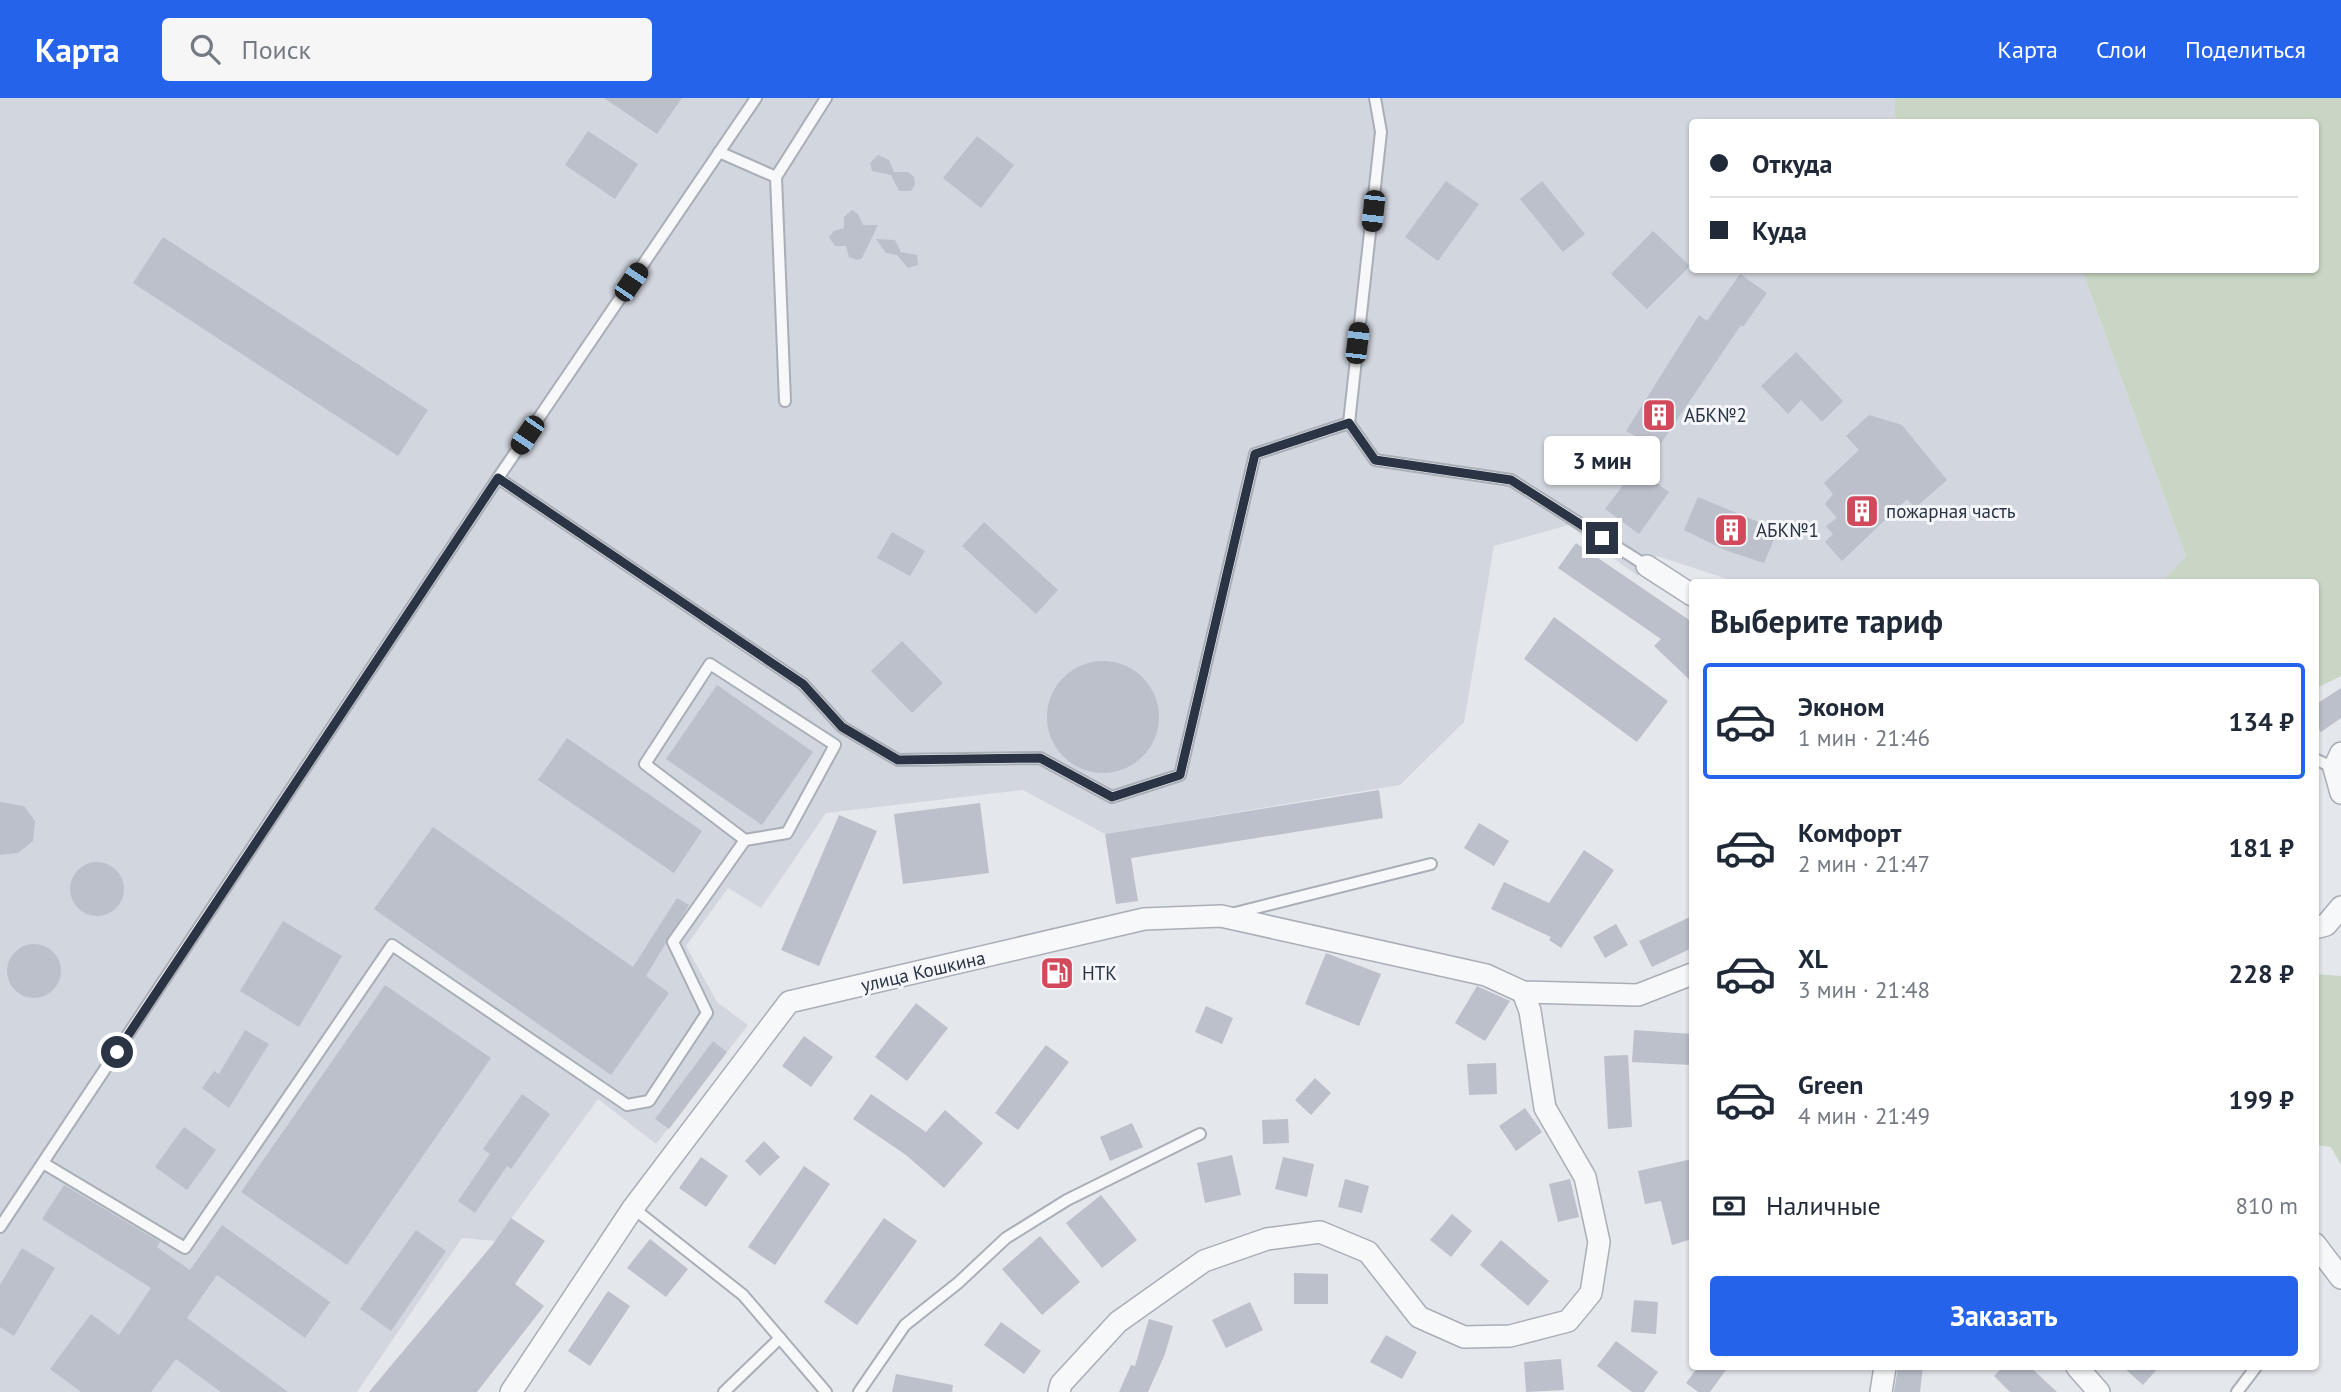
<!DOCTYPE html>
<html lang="ru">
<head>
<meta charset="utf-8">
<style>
  :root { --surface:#fff; --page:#f6f6f7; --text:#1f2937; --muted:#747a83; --line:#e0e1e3; --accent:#2563eb }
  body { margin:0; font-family:"PT Sans",sans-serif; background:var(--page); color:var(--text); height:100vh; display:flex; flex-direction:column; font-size:26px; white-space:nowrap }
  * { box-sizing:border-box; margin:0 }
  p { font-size:23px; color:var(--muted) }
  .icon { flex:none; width:38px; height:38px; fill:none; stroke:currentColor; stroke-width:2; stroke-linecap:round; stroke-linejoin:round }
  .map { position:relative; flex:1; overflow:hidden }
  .panel { position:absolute; left:1689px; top:481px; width:630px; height:791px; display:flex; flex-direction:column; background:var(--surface); border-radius:7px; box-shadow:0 2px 5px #0004 }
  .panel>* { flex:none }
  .banner { position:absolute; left:1689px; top:21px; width:630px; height:154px; border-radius:7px; box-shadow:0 2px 5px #0004; display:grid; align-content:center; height:154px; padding:0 21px; background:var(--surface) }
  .end { position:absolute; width:32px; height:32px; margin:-16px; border:9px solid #2b3445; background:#fff; box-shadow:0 0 0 4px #fff }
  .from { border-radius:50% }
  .bubble { position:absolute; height:49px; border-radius:7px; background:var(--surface); box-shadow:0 2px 5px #0004; font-size:23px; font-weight:800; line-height:49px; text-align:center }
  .car { position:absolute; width:21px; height:42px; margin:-21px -10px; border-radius:9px; box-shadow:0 0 5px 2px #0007; background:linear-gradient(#222 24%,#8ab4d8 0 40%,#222 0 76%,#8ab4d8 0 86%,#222 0) }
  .banner b { display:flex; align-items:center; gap:24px; height:66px; font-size:26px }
  .banner b+b { border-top:2px solid var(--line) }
  .banner i { width:18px; height:18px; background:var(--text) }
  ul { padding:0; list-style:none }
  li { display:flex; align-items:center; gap:21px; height:116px; margin:0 14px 10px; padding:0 7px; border:4px solid transparent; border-radius:7px }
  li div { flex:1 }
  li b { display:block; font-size:26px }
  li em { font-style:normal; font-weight:800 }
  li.selected { border-color:var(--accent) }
  li>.icon { width:63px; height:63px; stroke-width:1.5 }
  h2 { padding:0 21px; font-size:32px; line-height:84px }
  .pay { display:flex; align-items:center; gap:18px; height:77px; padding:0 21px; font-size:26px }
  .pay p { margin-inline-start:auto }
  .cta { display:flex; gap:14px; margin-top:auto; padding:14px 21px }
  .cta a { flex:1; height:80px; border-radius:7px; background:var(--accent); color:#fff; font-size:28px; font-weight:800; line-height:80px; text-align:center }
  header { display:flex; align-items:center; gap:42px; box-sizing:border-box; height:98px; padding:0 35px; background:var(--accent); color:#fff }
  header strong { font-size:33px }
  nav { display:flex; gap:38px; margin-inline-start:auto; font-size:24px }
  .search { width:490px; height:63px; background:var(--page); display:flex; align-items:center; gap:18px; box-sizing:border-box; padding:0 24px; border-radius:7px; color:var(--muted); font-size:26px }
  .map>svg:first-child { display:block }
</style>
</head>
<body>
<header>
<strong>Карта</strong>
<div class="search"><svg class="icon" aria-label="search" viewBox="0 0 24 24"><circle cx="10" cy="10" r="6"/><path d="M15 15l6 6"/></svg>Поиск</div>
<nav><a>Карта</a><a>Слои</a><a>Поделиться</a></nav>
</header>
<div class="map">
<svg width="2341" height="1294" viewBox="0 0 2341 1294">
  <rect width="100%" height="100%" fill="#e4e7ec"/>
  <path fill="#d2d6de" d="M0,0h1895v18l5,6h-208v148h390l104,286 -25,27h-421l-83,-27 -19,20 -70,-51 -74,21 -30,176 -64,63 -295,49 -82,-44 -197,23 -65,95 -33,-20 -42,58 31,56 31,23 -92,119 -58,-45 -103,142 -33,-3 -105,154h-357z"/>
  <g fill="#c9d6c5">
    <path d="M1895,0h446v578l-26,13v-106h-154l25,-27 -104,-286h233v-148h-415l-5,-6z"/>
    <path d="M2315,876l26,2v189l-10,-18 -16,-2z"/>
  </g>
  <g fill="#bbc0ca">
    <path d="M604,0h78l-25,36z"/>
    <path d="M588,33l50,33 -23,35 -50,-34z"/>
    <path d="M977,38l37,29 -33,43 -38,-30z"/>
    <path d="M878,57l11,5 5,12h14l6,5 1,7 -4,7h-12l-8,-16 -19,-4 -2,-8z"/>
    <path d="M1446,83l33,23 -41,57 -33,-24z"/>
    <path d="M1542,83l43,53 -22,18 -43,-53z"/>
    <path d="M852,112l6,4 5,11h15l-16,33 -5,2 -8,-3 -3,-11h-11l-6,-9 5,-6 10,-3v-11z"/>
    <path d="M1653,133l37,35 -43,43 -36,-35z"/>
    <path d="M163,139l265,173 -30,46 -265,-173z"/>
    <path d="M876,141l19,1 6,12 16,3 1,10 -10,3 -11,-13 -11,-2z"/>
    <path d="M1740,176l27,19 -24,34 -2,-2 -83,123 -32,-17 73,-116 8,6z"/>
    <path d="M1796,254l47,49 -21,21 -21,-22 -13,14 -27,-28z"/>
    <path d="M1869,317l33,10 45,55 -32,28 -8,-9 -65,62 -17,-19 8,-8 -7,-8 11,-8 -12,-14 8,-10 -9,-11 35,-33 -13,-14z"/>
    <path d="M1636,370l33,24 -30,42 -34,-25z"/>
    <path d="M1698,399l80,33 -14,33 -39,-13 -41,-20z"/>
    <path d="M984,424l74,68 -22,24 -74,-68z"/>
    <path d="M892,434l33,19 -15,25 -33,-18z"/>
    <path d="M1576,445l116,79v60l-38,-36 7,-7 -103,-71z"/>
    <path d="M1554,519l114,84 -31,41 -113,-83z"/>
    <path d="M902,543l41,42 -31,30 -41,-42z"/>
    <circle cx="1103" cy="619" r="56"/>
    <path d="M717,587l96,67 -51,73 -96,-66z"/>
    <path d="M2341,590v30l-20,14 -6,-8v-19z"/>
    <path d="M567,640l135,93 -28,42 -136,-93z"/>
    <path d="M1379,692l4,28 -252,40 7,43 -22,3 -11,-70z"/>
    <path d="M0,704l24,4 11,15 -2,20 -15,12 -18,2z"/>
    <path d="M980,705l9,70 -86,11 -9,-70z"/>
    <path d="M839,717l38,16 -58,135 -38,-16z"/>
    <path d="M1479,725l30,18 -15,25 -30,-18z"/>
    <path d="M433,729l200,140 44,-69 12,7 -43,71 23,17 -58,82 -237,-166z"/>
    <path d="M1584,752l30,20 -53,78 -12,-8 2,-3 -60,-28 13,-27 45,21z"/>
    <circle cx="97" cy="791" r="27"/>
    <path d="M1692,818v32l-40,19 -13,-26z"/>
    <path d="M283,823l59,35 -43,71 -59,-36z"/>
    <path d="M1616,826l12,21 -23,13 -12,-21z"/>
    <circle cx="34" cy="873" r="27"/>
    <path d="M1326,855l55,21 -22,52 -54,-22z"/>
    <path d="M385,887l106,73 -144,207 -106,-73z"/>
    <path d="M1477,888l33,15 -25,40 -30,-18z"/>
    <path d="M916,905l32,25 -41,53 -32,-24z"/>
    <path d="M1206,908l27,12 -11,26 -27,-12z"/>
    <path d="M245,932l24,14 -40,64 -27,-20 12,-17 5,3z"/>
    <path d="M1634,932l58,4v31l-60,-3z"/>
    <path d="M804,938l29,21 -22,30 -29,-21z"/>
    <path d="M713,943l14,11 -58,77 -14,-10z"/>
    <path d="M1046,947l23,17 -51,68 -23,-17z"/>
    <path d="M1628,957l4,72 -24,2 -4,-73z"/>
    <path d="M1496,965l1,31 -28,1 -2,-31z"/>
    <path d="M1315,980l16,15 -20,22 -16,-15z"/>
    <path d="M522,996l28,20 -39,55 -4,-3 -32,47 -17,-12 32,-47 -7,-5z"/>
    <path d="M871,996l55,38 19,-22 38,33 -39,45 -38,-33 -53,-36z"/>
    <path d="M1525,1010l17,24 -26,19 -17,-25z"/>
    <path d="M1288,1021l1,24 -26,1 -1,-24z"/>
    <path d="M1132,1025l11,24 -33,14 -10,-24z"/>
    <path d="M184,1029l32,23 -29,40 -32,-23z"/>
    <path d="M764,1043l16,16 -20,19 -15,-15z"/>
    <path d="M1232,1057l9,40 -36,8 -8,-40z"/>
    <path d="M701,1059l27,19 -22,31 -27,-19z"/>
    <path d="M1283,1059l31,7 -7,33 -32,-8z"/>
    <path d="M1692,1061v80l-20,6 -11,-44 -16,3 -7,-33z"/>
    <path d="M804,1068l26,18 -55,81 -27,-18z"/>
    <path d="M1345,1081l24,7 -7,27 -24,-6z"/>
    <path d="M1570,1081l9,38 -21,5 -9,-38z"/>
    <path d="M64,1087l96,57 -3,5 33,23 32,-45 108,77 -25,36 -88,-63 -30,43 101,74h-67l-45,-33 -25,33h-70l-31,-23 41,-55 28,21 32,-47 -109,-69z"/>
    <path d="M1101,1097l36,45 -35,28 -36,-45z"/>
    <path d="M1452,1116l20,17 -21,26 -21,-17z"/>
    <path d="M511,1120l34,23 -30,43 29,22 -67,86h-108l124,-148z"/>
    <path d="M884,1120l33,23 -60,84 -33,-23z"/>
    <path d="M416,1132l30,21 -55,80 -31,-22z"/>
    <path d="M1040,1138l40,46 -38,33 -40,-46z"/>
    <path d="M650,1141l38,30 -22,28 -39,-29z"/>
    <path d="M1501,1142l48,41 -21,25 -48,-41z"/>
    <path d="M22,1150l33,20 -41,68 -14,-9v-42z"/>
    <path d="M1294,1175l34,1v30h-34z"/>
    <path d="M608,1193l22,15 -40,60 -22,-15z"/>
    <path d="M1634,1202l24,2 -2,32 -25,-2z"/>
    <path d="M1250,1204l13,28 -37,18 -14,-28z"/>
    <path d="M1149,1221l24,7 -8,28 -17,38h-29l12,-27 4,1z"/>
    <path d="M1001,1224l40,29 -17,23 -40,-29z"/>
    <path d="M1386,1237l31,17 -15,27 -32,-17z"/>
    <path d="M1616,1243l42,31 -14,20h-12l-35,-26z"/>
    <path d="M1561,1261l3,31 -38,2 -2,-30z"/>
    <path d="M1698,1269h30l-18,25h-12l-12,-9z"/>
    <path d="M1898,1269h25l-3,25h-26z"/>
    <path d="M2003,1269h27l27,25h-47l-16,-16z"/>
    <path d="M2123,1269h36l-16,18z"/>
    <path d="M896,1276l57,11 -1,7h-60z"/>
  </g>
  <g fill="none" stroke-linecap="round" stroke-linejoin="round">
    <g stroke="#a9aeb7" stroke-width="14">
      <g id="lane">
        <path d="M719,54l57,25 9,224"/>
        <path d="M776,79l50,-79"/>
        <path d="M1349,325l32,-291 -6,-34"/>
        <path d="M498,380l305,206 39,43 56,33 142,-2 72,39 68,-22 75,-321 94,-31 26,37 136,20 136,86"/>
        <path d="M2315,661l19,9"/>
        <path d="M1231,816l200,-50"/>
        <path d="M43,1065l142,85 207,-303 235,160 22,-4 58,-88 -34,-71 72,-102 -100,-76 65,-100 125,81 -48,88 -42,7"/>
        <path d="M633,1110l110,87 83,97"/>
        <path d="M0,1129l498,-749 258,-380"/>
        <path d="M724,1294l56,-54"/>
        <path d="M859,1294l46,-67 53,-42 48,-45 61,-38 133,-66"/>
        <path d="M2237,1294l19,-25"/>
      </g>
    </g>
    <g stroke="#a9aeb7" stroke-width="24">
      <g id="street">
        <path d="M1647,468l45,29"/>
        <path d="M2341,655l-7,15 7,25"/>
        <path d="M2315,830l11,-3 15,-18"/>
        <path d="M2315,1146l26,34"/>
        <path d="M2077,1269l22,25"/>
        <path d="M511,1294l122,-184 156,-206 355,-83 77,-3 265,59 37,17 115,3 54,-21"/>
        <path d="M1059,1294l2,-8 57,-62 86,-61 63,-22 53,-7 48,20 51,65 45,20 46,-1 58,-15 23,-28 8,-51 -14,-65 -40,-69 -15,-97 -7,-19"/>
        <path d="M1881,1294l4,-25"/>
      </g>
    </g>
    <use href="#lane" stroke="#f7f8fa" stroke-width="10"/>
    <use href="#street" stroke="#f7f8fa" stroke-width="21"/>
  </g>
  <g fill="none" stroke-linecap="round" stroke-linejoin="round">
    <path stroke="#2b3445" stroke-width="9" d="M117,954l381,-574 305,206 39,43 56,33 142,-2 72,39 68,-22 75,-321 94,-31 26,37 136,20 91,58"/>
  </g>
  <defs>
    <g id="building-square" transform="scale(1.75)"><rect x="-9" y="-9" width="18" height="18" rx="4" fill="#d1495b" stroke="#f4f6f9"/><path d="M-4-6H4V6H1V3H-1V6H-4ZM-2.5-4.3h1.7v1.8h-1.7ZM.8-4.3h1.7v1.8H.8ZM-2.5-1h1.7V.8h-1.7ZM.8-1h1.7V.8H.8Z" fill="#fff"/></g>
    <g id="fuel-square" transform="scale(1.75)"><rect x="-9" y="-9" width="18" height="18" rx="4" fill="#d1495b" stroke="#f4f6f9"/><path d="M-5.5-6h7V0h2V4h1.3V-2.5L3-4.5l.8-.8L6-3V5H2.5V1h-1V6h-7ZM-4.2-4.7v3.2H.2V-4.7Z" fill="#fff"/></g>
  </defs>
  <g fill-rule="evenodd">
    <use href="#building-square" x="1659" y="317"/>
    <use href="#building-square" x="1862" y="413"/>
    <use href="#building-square" x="1731" y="432"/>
    <use href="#fuel-square" x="1057" y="875"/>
  </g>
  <g text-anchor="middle" stroke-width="6" stroke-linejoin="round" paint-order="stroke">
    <g font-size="19" fill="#2b3445" stroke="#f4f6f9" text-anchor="start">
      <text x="1684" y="324">АБК№2</text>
      <text x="1886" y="420">пожарная часть</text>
      <text x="1756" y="439">АБК№1</text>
      <text x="1082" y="882">НТК</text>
    </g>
    <g font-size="19" fill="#2b3445" stroke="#f4f6f9">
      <text transform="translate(923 873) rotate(-13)" y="7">улица Кошкина</text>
    </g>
  </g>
</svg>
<i class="end from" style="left:117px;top:954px"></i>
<i class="end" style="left:1602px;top:440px"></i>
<div class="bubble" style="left:1544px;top:338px;width:116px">3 мин</div>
<i class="car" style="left:1373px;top:113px;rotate:186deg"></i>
<i class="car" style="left:631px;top:184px;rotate:34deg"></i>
<i class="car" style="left:1357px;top:245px;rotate:7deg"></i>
<i class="car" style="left:527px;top:337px;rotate:214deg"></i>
<div class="banner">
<b><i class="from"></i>Откуда</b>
<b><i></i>Куда</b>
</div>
<section class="panel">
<h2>Выберите тариф</h2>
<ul>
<li class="selected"><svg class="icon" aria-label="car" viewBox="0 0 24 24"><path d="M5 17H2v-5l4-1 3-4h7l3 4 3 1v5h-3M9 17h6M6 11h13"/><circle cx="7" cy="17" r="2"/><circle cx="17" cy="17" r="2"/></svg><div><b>Эконом</b><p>1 мин · 21:46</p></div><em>134 ₽</em></li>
<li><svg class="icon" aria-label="car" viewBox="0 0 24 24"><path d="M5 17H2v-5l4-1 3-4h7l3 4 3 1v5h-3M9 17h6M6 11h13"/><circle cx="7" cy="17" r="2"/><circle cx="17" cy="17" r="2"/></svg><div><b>Комфорт</b><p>2 мин · 21:47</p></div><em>181 ₽</em></li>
<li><svg class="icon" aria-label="car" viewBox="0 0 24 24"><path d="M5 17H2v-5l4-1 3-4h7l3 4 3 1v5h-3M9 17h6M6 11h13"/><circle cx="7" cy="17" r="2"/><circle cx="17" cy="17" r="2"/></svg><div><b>XL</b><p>3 мин · 21:48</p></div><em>228 ₽</em></li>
<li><svg class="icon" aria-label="car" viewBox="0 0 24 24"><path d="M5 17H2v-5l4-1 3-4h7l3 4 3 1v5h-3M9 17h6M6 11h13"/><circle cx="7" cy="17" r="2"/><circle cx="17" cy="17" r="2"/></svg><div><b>Green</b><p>4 мин · 21:49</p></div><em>199 ₽</em></li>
</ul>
<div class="pay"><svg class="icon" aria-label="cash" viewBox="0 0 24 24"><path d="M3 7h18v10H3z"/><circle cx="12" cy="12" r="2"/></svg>Наличные<p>810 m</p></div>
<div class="cta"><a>Заказать</a></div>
</section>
</div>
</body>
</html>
